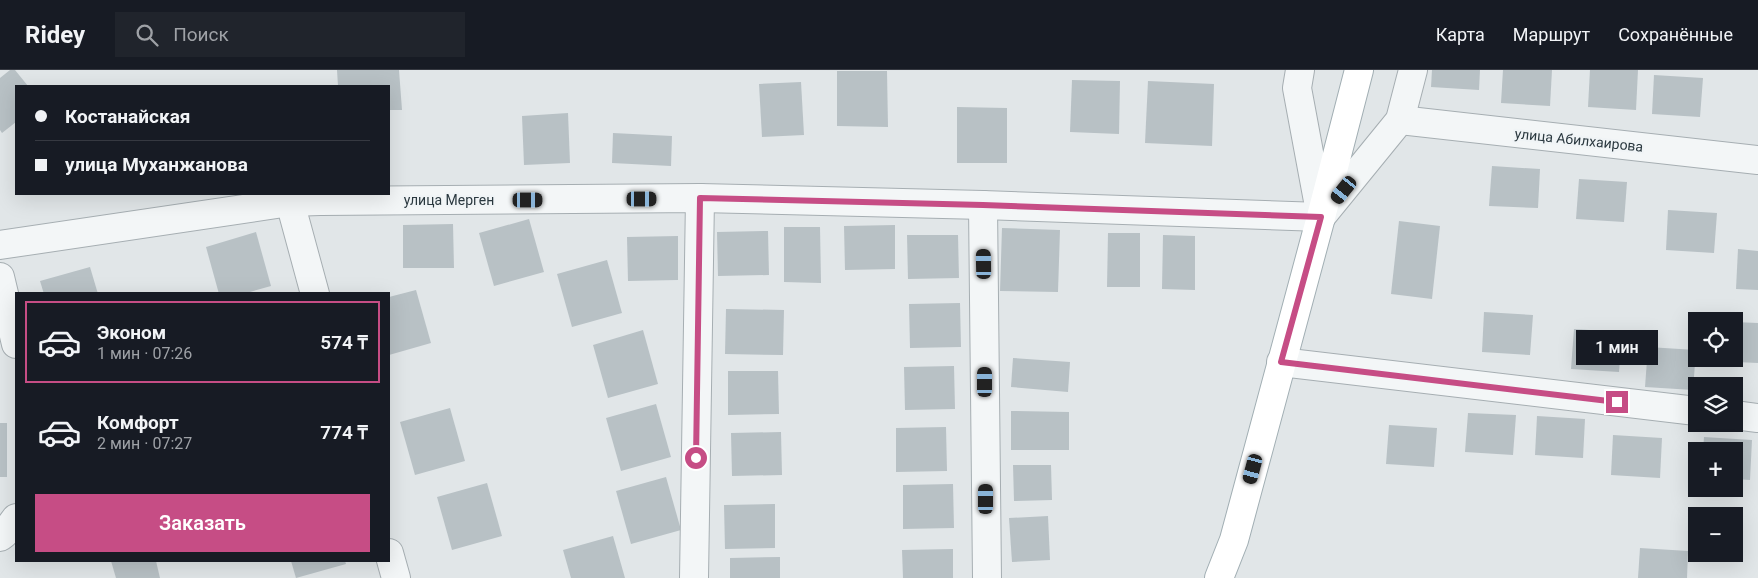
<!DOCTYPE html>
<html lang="ru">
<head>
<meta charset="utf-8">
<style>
  :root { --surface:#171b24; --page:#20242c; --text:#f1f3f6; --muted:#9ea1a6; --line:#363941; --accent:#c64d85 }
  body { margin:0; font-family:Roboto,sans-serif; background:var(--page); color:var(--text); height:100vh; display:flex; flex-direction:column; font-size:19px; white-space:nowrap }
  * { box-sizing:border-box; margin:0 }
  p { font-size:16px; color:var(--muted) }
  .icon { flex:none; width:28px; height:28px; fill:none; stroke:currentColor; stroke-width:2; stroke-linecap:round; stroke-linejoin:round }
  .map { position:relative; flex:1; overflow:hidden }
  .panel { position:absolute; left:15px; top:222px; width:375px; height:270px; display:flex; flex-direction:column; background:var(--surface); border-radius:0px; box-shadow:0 5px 20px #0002 }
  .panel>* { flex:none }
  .guide { position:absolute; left:15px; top:15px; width:375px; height:110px; border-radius:0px; box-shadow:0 5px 20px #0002; display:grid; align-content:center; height:110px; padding:0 20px; background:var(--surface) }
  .tools { position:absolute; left:1688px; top:242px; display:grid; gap:10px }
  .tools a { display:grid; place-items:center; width:55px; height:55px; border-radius:0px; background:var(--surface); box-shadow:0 5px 20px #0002; font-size:25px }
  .end { position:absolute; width:22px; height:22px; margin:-11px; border:6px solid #c64d85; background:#fff; box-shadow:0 0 0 2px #fff }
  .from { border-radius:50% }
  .bubble { position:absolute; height:35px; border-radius:0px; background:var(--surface); box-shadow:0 5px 20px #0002; font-size:16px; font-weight:600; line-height:35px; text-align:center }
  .car { position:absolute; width:15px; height:30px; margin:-15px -8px; border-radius:6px; box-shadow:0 0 4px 1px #0007; background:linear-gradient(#222 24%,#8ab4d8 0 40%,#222 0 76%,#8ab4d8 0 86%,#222 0) }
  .guide b { display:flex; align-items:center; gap:18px; height:48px; font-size:19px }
  .guide b+b { border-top:1px solid var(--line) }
  .guide i { width:12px; height:12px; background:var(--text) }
  ul { padding:9px 0 0; list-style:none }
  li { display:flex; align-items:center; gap:15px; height:82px; margin:0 10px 8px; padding:0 10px; border:2px solid transparent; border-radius:0px }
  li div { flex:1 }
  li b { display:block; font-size:19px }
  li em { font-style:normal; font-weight:600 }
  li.selected { border-color:var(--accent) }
  li>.icon { width:45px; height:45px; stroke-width:1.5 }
  .action { display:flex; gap:10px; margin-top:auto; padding:10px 20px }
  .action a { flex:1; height:58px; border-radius:0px; background:var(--accent); color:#fff; font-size:20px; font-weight:600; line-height:58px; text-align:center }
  header { display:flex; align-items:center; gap:30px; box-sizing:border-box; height:70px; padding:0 25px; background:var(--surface); border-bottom:1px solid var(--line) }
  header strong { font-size:24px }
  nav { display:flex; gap:28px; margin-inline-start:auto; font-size:18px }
  .search { width:350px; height:45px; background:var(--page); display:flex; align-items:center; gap:12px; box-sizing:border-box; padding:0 18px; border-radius:0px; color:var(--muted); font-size:19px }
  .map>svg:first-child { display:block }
</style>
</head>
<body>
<header>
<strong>Ridey</strong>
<div class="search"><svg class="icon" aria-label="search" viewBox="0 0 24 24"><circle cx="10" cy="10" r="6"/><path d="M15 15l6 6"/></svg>Поиск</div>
<nav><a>Карта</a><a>Маршрут</a><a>Сохранённые</a></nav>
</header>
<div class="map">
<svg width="1758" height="508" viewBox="0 0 1758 508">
  <rect width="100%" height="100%" fill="#e1e6e8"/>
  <g fill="#b8c1c5">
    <path d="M10,0h5l13,16h-12v36l-14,11 -2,-3v-52z"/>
    <path d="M337,0h62l3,40h-13v-24h-51z"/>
    <path d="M1432,0h48l-1,20 -48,-3z"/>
    <path d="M1503,0h49l-2,36 -49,-3z"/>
    <path d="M1590,0h48l-2,40 -48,-3z"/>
    <path d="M837,1h50l1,56 -51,-1z"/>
    <path d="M1654,5l49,3 -3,39 -48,-3z"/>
    <path d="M1072,10l48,1 -1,53 -49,-2z"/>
    <path d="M1148,11l66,3 -2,62 -67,-3z"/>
    <path d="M801,12l3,53 -42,2 -3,-53z"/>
    <path d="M957,37l50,1v55h-50z"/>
    <path d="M568,43l2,50 -46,2 -2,-49z"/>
    <path d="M613,63l59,3 -1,30 -59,-3z"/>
    <path d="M1492,96l48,3 -2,39 -49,-2z"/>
    <path d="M1579,109l48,3 -3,40 -48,-3z"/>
    <path d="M1668,140l49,3 -3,40 -48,-3z"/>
    <path d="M529,149l15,53 -50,14 -15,-53z"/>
    <path d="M1399,151l41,5 -8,73 -41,-5z"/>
    <path d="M453,154l1,44h-51v-43z"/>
    <path d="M895,155v44l-50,1 -1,-44z"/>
    <path d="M784,157h36l1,56 -37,-1z"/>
    <path d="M1002,158l58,2 -2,62 -58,-1z"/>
    <path d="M768,161l1,44 -51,1 -1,-44z"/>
    <path d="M256,162l15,54 -28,8h-24l-13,-47z"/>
    <path d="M1108,163h32v54h-33z"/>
    <path d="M907,165h51l1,43 -51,1z"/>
    <path d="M1163,165l32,1v54l-33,-1z"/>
    <path d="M678,166v44l-50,1 -1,-44z"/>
    <path d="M1738,179l20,2v39l-22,-1z"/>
    <path d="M607,190l15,53 -50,14 -15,-53z"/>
    <path d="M90,197l8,27h-54l-4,-13z"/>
    <path d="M416,220l15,53 -42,12v-58z"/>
    <path d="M960,233l1,44 -51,1 -1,-44z"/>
    <path d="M726,239l58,1 -1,45 -58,-1z"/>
    <path d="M1484,242l49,3 -3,40 -48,-3z"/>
    <path d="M1734,252l24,1v40l-44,-2v-2h20z"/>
    <path d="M1574,259l48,3 -3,40 -48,-3z"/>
    <path d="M643,260l15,54 -50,14 -15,-53z"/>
    <path d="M1648,277l48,3 -3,40 -48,-3z"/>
    <path d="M1013,288l57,4 -2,30 -57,-5z"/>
    <path d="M954,296l1,43 -50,1 -1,-43z"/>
    <path d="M728,301h50l1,43 -51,1z"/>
    <path d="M656,334l15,53 -50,14 -15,-53z"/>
    <path d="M450,338l15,53 -50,14 -15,-53z"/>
    <path d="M1011,341l58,1v38h-58z"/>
    <path d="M1468,343l48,2 -3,40 -48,-3z"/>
    <path d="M1537,346l48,3 -2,39 -48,-3z"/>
    <rect x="0" y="353" width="7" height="54"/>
    <path d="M1389,355l48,3 -3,39 -48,-3z"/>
    <path d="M946,357l1,44 -51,1v-44z"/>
    <path d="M781,362l1,43 -50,1 -1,-43z"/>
    <path d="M1613,365l49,3 -2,40 -49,-3z"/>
    <path d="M1704,367l48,3 -2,40 -16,-1v-28h-31z"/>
    <path d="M1013,395h38l1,35 -38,1z"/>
    <path d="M666,407l15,53 -50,14 -15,-53z"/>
    <path d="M487,413l15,53 -50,14 -15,-53z"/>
    <path d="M953,414l1,44 -51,1v-44z"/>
    <path d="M775,434v44l-50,1 -1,-44z"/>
    <path d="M1048,446l2,44 -38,2 -3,-44z"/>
    <path d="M613,466l12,42h-54l-8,-28z"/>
    <path d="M1640,478l48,3 -1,27h-49z"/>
    <path d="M953,479v29h-50l-1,-28z"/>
    <path d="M780,487v21h-50v-20z"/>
    <path d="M111,491h45l4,17h-44z"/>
    <path d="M291,491h54l1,3 -50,14z"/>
  </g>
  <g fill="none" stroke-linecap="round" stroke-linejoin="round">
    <g stroke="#a6aeb2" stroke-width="30">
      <g id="minor">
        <path d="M1300,0l-3,18 24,129"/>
        <path d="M1400,50l358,40"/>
        <path d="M290,132l25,92"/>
        <path d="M983,135l4,373"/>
        <path d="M1321,147l79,-97 13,-50"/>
        <path d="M0,175l290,-43 30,-1 380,-3 283,7 338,12"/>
        <path d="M0,207l16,67"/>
        <path d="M1281,292l415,49"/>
        <path d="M1734,345l24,3"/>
        <path d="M0,467l4,-3 12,-16"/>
        <path d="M389,483l7,25"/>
        <path d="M694,508l6,-380"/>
      </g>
    </g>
    <g stroke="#a1aeb3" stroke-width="30">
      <path id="major" d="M1219,508l15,-38 87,-323 38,-147"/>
    </g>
    <use href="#minor" stroke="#f3f6f7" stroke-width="28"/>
    <use href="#major" stroke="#fff" stroke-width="28"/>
  </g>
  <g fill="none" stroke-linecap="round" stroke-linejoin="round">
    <path stroke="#c64d85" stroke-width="6" d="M696,388l4,-260 283,7 338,12 -40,145 336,40"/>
  </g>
  <g text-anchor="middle" stroke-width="4.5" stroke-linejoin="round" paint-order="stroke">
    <g font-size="14" fill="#2a383f" stroke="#f0f4f6">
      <text transform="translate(1579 70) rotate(6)" y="5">улица Абилхаирова</text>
      <text x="449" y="135">улица Мерген</text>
    </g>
  </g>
</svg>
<div class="tools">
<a><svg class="icon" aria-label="locate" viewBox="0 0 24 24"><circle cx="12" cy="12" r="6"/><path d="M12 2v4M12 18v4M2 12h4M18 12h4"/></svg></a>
<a><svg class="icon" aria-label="layers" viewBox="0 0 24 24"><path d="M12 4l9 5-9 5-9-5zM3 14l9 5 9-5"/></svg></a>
<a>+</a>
<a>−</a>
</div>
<i class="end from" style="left:696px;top:388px"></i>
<i class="end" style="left:1617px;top:332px"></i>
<div class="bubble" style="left:1576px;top:260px;width:82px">1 мин</div>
<i class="car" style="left:1344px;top:120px;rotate:219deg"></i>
<i class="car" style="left:642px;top:129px;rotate:90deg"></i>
<i class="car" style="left:528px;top:130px;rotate:90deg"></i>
<i class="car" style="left:984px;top:194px;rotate:359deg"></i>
<i class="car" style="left:985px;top:312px;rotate:0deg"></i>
<i class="car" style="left:1253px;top:399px;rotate:195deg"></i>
<i class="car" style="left:986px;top:429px;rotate:0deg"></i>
<div class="guide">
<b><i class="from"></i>Костанайская</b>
<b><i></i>улица Муханжанова</b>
</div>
<section class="panel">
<ul>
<li class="selected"><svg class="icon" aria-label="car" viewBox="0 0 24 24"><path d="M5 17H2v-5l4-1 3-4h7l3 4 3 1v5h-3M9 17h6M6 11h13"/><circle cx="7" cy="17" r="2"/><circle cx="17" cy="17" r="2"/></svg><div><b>Эконом</b><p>1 мин · 07:26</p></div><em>574 ₸</em></li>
<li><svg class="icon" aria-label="car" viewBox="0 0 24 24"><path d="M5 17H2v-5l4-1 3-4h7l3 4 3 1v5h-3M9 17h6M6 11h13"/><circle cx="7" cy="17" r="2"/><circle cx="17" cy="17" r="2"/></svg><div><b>Комфорт</b><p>2 мин · 07:27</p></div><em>774 ₸</em></li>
</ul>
<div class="action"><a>Заказать</a></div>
</section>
</div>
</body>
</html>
